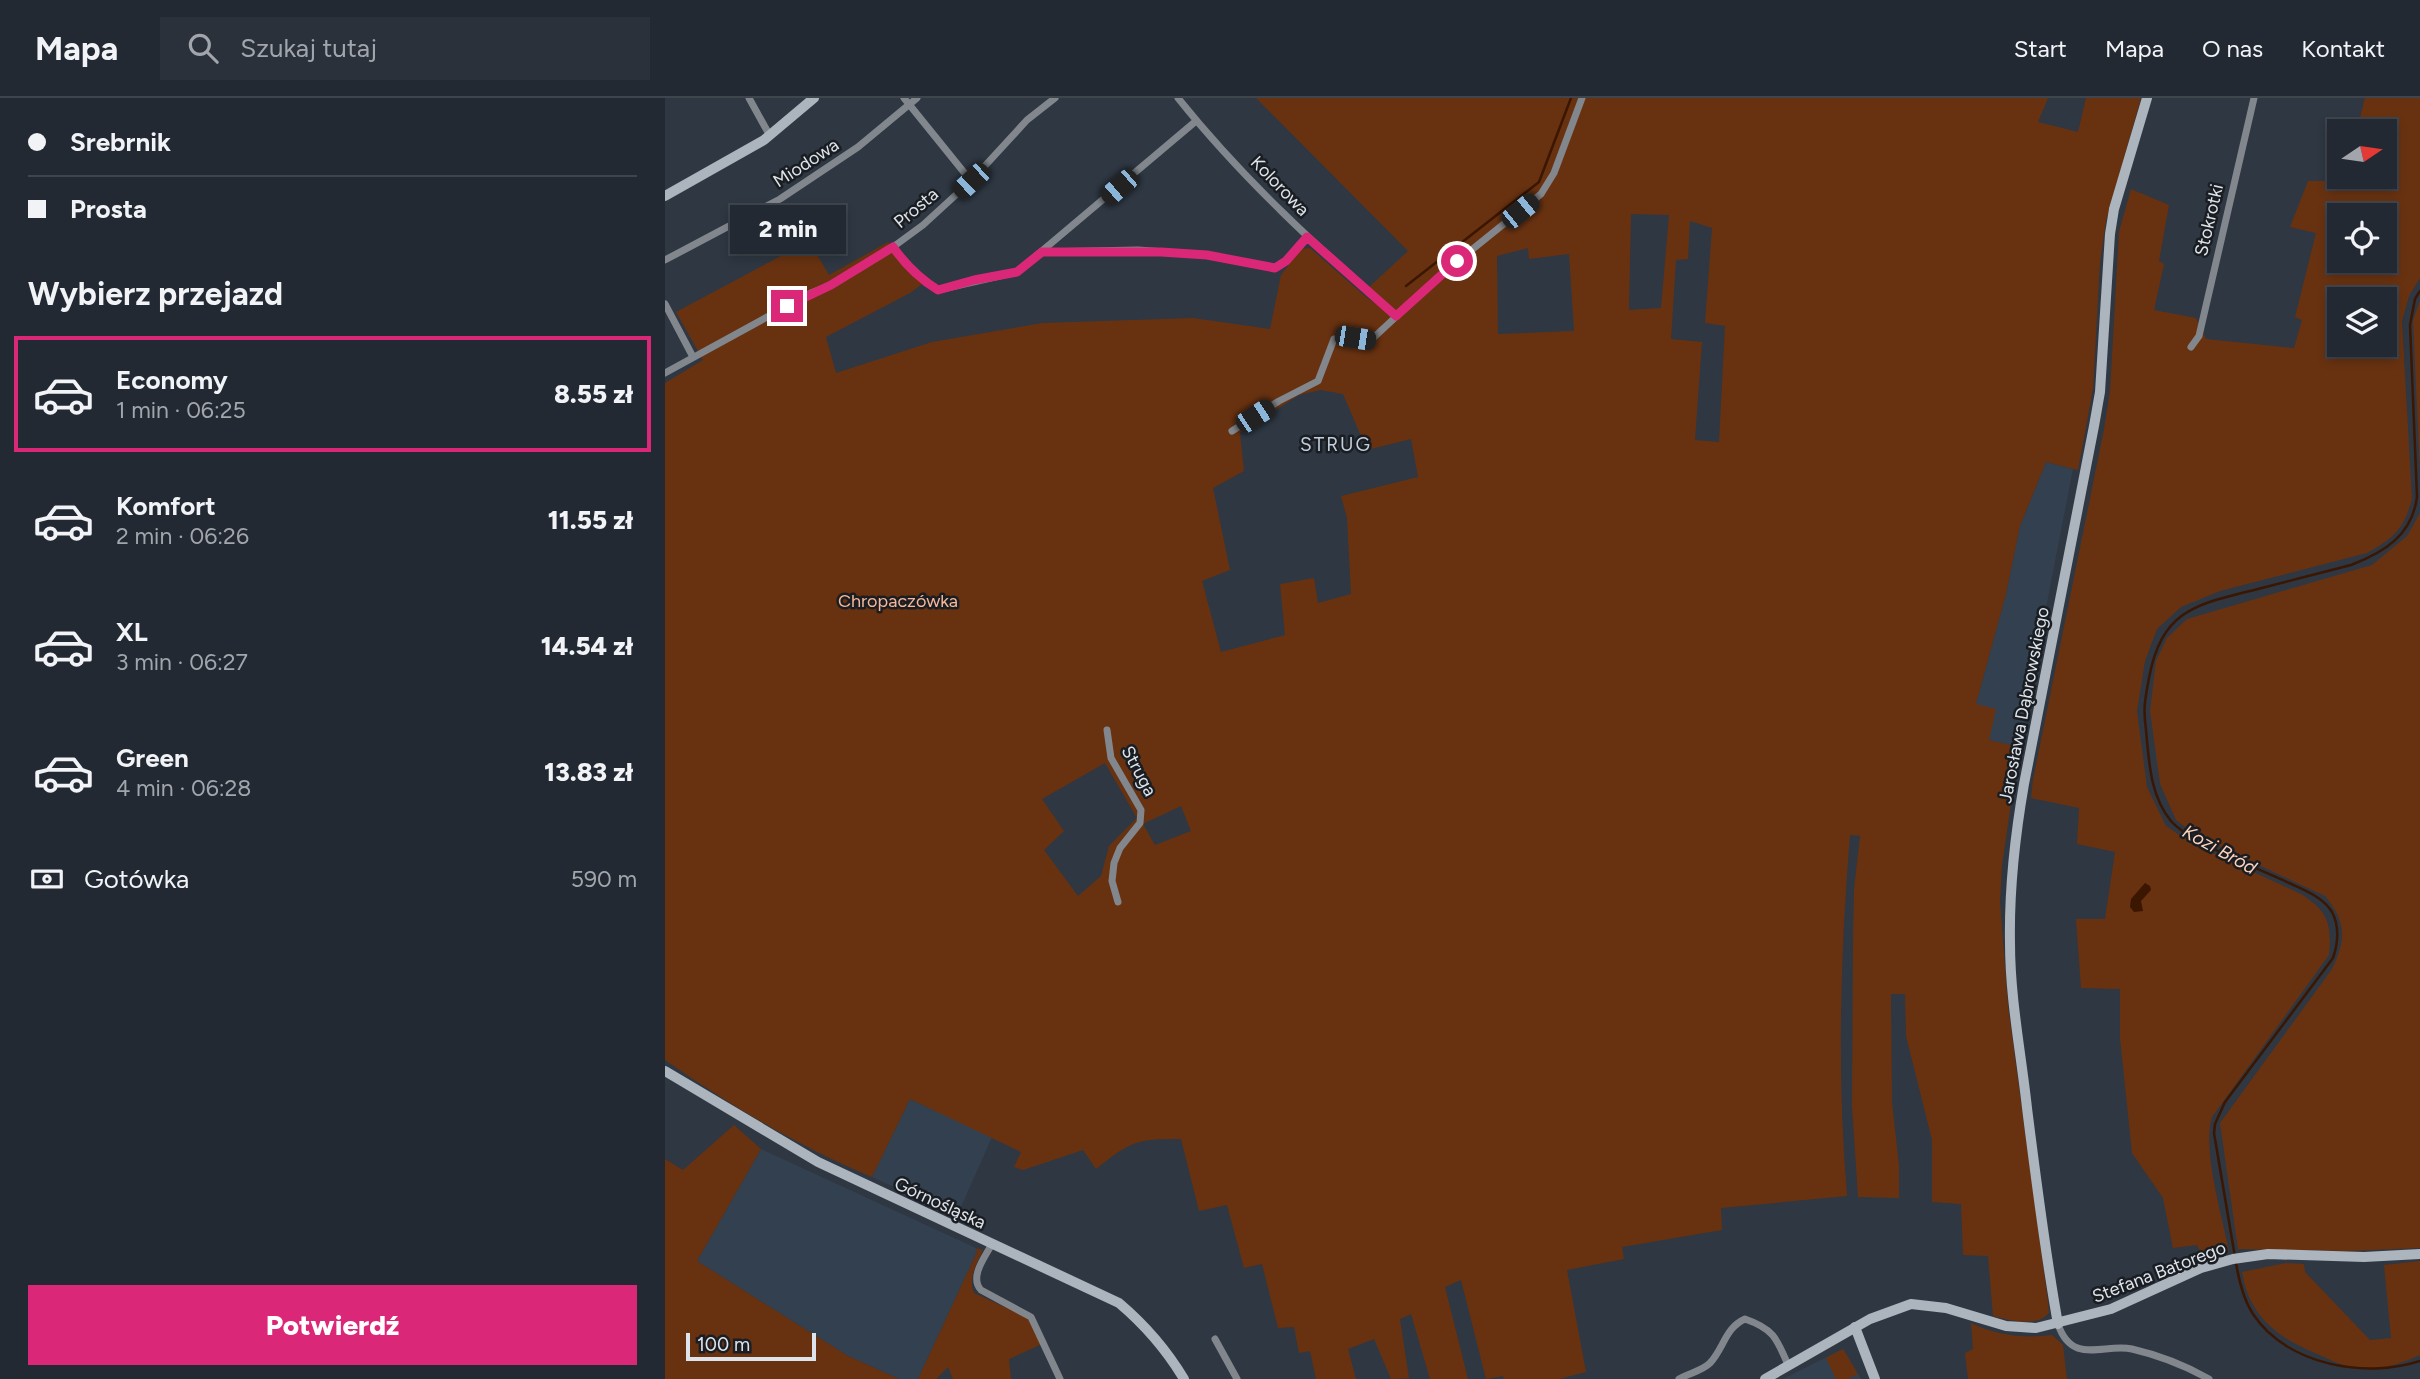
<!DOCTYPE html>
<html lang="pl">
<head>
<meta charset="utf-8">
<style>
  :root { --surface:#222932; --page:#2a313a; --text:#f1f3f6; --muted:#a2a6ac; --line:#3f454d; --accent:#db2777 }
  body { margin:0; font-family:Figtree,sans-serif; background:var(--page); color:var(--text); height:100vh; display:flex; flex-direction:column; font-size:26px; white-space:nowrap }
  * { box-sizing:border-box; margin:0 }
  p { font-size:23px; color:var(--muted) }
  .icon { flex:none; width:38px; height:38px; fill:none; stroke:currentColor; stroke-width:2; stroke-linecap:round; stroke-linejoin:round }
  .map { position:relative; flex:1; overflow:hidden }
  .sheet { display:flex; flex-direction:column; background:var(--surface); width:665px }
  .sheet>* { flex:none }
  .guide { display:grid; align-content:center; height:154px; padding:0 28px; background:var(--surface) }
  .needle { width:46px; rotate:77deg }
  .fabs { position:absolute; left:1662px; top:21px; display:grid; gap:14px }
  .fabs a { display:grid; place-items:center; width:70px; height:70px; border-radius:0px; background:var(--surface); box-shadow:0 4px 10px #0003,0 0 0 2px var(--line); font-size:35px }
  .scale { position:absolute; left:21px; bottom:18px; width:130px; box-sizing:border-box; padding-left:7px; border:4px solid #dee4eb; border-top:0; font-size:19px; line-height:24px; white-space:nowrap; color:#dee4eb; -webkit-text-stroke:5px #1a1e23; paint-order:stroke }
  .end { position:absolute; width:32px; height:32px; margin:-16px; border:9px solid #db2777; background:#fff; box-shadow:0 0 0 4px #fff }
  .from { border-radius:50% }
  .bubble { position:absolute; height:49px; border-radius:0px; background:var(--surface); box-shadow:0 4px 10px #0003,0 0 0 2px var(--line); font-size:23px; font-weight:800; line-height:49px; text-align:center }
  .car { position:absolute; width:21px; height:42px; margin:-21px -10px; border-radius:9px; box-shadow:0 0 5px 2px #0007; background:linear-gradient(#222 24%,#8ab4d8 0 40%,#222 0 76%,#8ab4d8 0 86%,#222 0) }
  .guide b { display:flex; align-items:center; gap:24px; height:66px; font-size:26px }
  .guide b+b { border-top:2px solid var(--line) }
  .guide i { width:18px; height:18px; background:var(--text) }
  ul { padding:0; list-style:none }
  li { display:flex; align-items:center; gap:21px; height:116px; margin:0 14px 10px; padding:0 14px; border:4px solid transparent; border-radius:0px }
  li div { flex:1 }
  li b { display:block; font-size:26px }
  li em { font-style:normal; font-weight:800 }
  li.active { border-color:var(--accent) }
  li>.icon { width:63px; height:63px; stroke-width:1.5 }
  h2 { padding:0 28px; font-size:32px; line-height:84px }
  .pay { display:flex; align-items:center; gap:18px; height:77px; padding:0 28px; font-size:26px }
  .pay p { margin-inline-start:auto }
  .cta { display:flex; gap:14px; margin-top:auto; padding:14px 28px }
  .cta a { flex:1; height:80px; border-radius:0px; background:var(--accent); color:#fff; font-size:28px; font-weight:800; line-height:80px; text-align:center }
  header { display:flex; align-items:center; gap:42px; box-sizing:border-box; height:98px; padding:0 35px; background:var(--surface); border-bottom:2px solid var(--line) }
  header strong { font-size:33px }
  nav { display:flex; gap:38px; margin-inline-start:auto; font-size:24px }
  .search { width:490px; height:63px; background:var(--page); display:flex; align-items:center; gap:18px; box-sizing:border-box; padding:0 24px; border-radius:0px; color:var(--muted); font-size:26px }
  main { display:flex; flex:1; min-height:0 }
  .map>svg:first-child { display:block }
</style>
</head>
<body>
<header>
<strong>Mapa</strong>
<div class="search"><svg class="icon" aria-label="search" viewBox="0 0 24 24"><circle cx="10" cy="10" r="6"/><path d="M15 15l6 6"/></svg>Szukaj tutaj</div>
<nav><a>Start</a><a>Mapa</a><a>O nas</a><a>Kontakt</a></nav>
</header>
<main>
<section class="sheet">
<div class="guide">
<b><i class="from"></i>Srebrnik</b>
<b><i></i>Prosta</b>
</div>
<h2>Wybierz przejazd</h2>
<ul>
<li class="active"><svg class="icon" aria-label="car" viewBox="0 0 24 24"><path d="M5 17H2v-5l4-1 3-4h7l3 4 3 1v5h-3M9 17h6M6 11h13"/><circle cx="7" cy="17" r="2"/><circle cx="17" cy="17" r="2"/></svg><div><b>Economy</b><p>1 min · 06:25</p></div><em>8.55 zł</em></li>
<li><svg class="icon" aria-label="car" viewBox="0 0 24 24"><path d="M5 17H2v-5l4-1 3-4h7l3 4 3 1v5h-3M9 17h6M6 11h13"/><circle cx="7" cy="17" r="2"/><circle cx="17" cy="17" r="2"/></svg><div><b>Komfort</b><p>2 min · 06:26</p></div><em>11.55 zł</em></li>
<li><svg class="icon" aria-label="car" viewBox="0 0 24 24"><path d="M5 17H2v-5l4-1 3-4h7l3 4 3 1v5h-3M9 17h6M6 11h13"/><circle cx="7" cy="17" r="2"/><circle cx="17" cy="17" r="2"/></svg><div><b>XL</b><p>3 min · 06:27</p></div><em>14.54 zł</em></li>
<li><svg class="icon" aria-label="car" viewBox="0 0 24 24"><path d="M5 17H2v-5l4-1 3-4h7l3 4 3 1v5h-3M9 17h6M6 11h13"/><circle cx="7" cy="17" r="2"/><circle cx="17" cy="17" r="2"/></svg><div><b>Green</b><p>4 min · 06:28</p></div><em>13.83 zł</em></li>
</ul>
<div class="pay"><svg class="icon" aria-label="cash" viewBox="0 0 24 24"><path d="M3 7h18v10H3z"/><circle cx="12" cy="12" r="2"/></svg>Gotówka<p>590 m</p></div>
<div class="cta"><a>Potwierdź</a></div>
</section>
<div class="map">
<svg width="1755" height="1281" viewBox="0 0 1755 1281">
  <rect width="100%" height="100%" fill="#2e3742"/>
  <g fill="#324050">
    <path d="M1381,364l27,7 -54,278 -30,-7 -13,-36 30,-110 14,-68z"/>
    <path d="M245,1001l82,38 -35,79 -85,-39z"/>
    <path d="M96,1051l215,99 1,4 -59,127h-19l-51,-23 -151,-95z"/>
    <path d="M1178,1251l18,30h-78z"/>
  </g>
  <g fill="#683211" fill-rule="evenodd">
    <path d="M591,0h792l-10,24 40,10 8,-34h55l-35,123 -6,41 -7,127 -15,81 -32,-8 -26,64 -14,68 -30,110 20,5 -7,31 30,7 -17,119 -2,36 8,104 40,296 1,11c-13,15 -40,7 -56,3l-5,-60 -25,-1 -2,-51 -29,-2v-62l-26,-104 -1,-42h-14l1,108 7,64v32l-41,-1 -6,-91 1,-167 1,-50 6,-53 -10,-1c-10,120 -13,241 -3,361l-126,12 1,22 -100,17 2,12 -57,11 19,102 -27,7h-55l-1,-3 -17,3 -25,-99 -16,7 23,92h-38l-19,-65 -11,5 9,59 -18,1 -17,-40 -26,10 8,30h-40l-6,-28 -11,2 -5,-26 -16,1 -16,-64 -18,4 -17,-63 -28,6 -18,-72c-45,0 -50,2 -85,30l-13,-19 -60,20 -9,-3 7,-15 -111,-53 -38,78c-73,-30 -142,-72 -207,-117v-677l38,-23 -27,-48 133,-71 20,34 59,-33 40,38 -18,13 -84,44 10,36 96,-31 110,-19 151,-5 77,11 11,-54 20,-26 9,-1 56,49 17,12 -15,-21 40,-37zM966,116l38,1 -8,93 -32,2zM1025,123l22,7 -7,95 20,3 -6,116 -24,-2 7,-98 -31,-3 5,-79 12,-1zM863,150l1,11 40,-5 5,77 -76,3 -1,-78zM656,292l22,4 24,56 44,-11 7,38 -77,19 6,22 4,76 -33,9 -4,-25 -34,6 5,51 -64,17 -19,-71 28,-11 -17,-82 31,-17 -4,-38 59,-38zM440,665l32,55 -28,28 -8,30 -23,20 -34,-46 20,-19 -22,-32zM516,708l10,25 -36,14 -12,-21z"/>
    <path d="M1700,0h55v180l-11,18 -7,25 10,178c-8,30 -18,39 -45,54l-147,38 -39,16 -24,22 -12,32 -8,50 10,76 19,39 27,18 108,50c27,17 31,30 28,61l-117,162c-10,32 10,99 17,134l-26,7 -6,-13 -24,3 -10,-50 -31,-45 -12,-115v-49l-39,-1 -5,-69h29l10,-67 -38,-8 2,-36 -48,-10 2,-18 71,-351 6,-38 9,-159 12,-43 38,16 -10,56 5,3 -10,46 42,8 10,21 88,9 8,-28 -7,-3 21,-84 -26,-6 18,-46h17l15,-39v35h45v-46h-41l3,-5 11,-1zM1675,117h45v46h-45zM1675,201h45v46h-45z"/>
    <path d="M1755,202v172l-7,-151z"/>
    <path d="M1755,415v735l-72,3 -110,-2 -18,-126 112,-154c14,-29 15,-47 -7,-73l-128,-60 -21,-16 -16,-36 -10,-73 6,-50 11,-23 20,-19 185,-54 35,-29z"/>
    <path d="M69,1027l27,24 -64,112 151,95 51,23h-234v-220l18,11z"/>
    <path d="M311,1150l7,2c-7,15 -15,27 -9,43l54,25 14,26 -33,15 2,20h-58l-5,-12 -12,12h-18l59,-127z"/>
    <path d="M1755,1163v94c-17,8 -44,17 -64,13 -14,-2 -28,-9 -41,-15 -38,-16 -66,-37 -73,-81l44,-9 18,1 1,8 65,68 21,-2 -7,-73z"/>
    <path d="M1306,1225c25,12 53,16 81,12l11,10 4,34h-99l-3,-26 8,-4z"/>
    <path d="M1178,1251l15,25 -11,5h-11l-10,-21z"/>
  </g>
  <path fill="#3b1601" d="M1480,785l5,3 1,4 -10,11 2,10 -9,1 -4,-5 1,-8z"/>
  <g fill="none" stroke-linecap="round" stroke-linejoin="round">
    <g stroke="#3b1601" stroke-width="2.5">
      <path d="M741,188l133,-104 32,-84"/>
      <path d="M1570,1159l-21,-124 1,-9 10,-22 108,-144c5,-15 7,-31 -1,-46 -9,-15 -28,-22 -43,-29 -29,-14 -99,-40 -118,-62 -21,-25 -22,-60 -25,-91 -3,-23 -1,-30 3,-52 13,-69 48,-74 109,-89 31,-8 62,-16 93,-24 34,-13 61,-30 66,-68l-7,-172 5,-26 5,-8"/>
      <path d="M1571,1165c3,18 7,36 17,51 34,51 112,65 167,47"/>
    </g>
    <g stroke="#82878d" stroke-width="7">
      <path d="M84,0l21,38"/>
      <path d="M239,0l67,83"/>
      <path d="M513,0c64,80 141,151 218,218"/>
      <path d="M228,149c12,17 27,32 45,43l79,-18 179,-151"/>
      <path d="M377,154l96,-2 69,5 68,13 11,-7 21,-23"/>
      <path d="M0,162l115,-61 78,-52 59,-49"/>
      <path d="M0,206l28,53"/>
      <path d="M1526,249l8,-11 55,-238"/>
      <path d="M0,275l146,-80 20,-8 62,-38 30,-22 48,-44 56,-61 28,-22"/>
      <path d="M567,333l47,-30 39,-20 16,-42 21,-1 16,2 72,-67 98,-79 13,-21 28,-75"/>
      <path d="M442,632l4,28 30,52 -1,13 -20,25 -6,15 -2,18 6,21"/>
      <path d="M327,1146c-7,13 -23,33 -11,46l50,27 29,62"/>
      <path d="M1393,1226c14,42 46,19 74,25 26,6 54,17 77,30"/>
      <path d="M550,1241l22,40"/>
      <path d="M1014,1281c10,-6 23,-8 31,-16 14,-15 15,-35 35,-44 29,10 32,20 43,46"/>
    </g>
    <g stroke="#acb4bd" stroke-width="10">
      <path d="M0,98l99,-56 50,-42"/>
      <path d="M0,973l153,91 301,141c26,22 47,46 65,76"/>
      <path d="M1393,1226c-13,-72 -22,-144 -31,-216 -6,-55 -17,-110 -17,-165 -1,-53 5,-107 14,-159l70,-358 6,-34 10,-158 4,-25 33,-111"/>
      <path d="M1190,1229l20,52"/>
      <path d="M1100,1281l105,-60 41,-15 35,4 60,18 30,2 75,-19 90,-41 32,-9 35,-5 96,3 56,-3"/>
    </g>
  </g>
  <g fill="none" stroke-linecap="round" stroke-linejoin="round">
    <path stroke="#db2777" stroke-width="9" d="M122,208l44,-21 62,-38c12,17 27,32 45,43l36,-10 43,-8 25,-20h119l46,3 68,13 11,-7 21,-24 89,79 61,-55"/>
  </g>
  <g text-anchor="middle" stroke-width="5" stroke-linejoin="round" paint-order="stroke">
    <g font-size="18" fill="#dee4eb" stroke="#1a1e23">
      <text transform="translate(141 65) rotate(-33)" y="6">Miodowa</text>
      <text transform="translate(615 88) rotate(46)" y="6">Kolorowa</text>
      <text transform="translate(251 110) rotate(-40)" y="6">Prosta</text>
      <text transform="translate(1544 122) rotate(-77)" y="6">Stokrotki</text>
      <text transform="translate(1359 607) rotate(-79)" y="6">Jarosława Dąbrowskiego</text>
      <text transform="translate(474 673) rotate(62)" y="6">Struga</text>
      <text transform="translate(275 1105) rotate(25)" y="6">Górnośląska</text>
      <text transform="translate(1494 1174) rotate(-21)" y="6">Stefana Batorego</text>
    </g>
    <g font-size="18" fill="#f6b898" stroke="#1a1e23">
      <text x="233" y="509">Chropaczówka</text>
    </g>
    <g font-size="19" letter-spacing="2" fill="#c2cedc" stroke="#1a1e23">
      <text x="671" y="353">STRUG</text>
    </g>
    <g font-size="19" font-style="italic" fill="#fed3be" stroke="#1a1e23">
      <text transform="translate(1555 751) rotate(29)" y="7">Kozi Bród</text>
    </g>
  </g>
</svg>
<div class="fabs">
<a><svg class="needle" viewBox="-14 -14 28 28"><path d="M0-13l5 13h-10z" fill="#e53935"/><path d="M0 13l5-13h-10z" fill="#a2a6ac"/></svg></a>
<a><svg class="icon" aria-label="locate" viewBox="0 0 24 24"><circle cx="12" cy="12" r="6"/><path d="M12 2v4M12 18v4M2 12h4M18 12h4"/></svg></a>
<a><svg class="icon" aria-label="layers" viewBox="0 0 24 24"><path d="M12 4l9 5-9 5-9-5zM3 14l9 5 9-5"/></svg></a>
</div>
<div class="scale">100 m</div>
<i class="end from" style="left:792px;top:163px"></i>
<i class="end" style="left:122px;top:208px"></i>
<div class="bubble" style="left:65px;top:107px;width:116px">2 min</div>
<i class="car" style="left:306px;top:83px;rotate:227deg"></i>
<i class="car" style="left:454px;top:89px;rotate:229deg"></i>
<i class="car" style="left:855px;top:113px;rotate:51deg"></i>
<i class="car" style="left:690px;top:240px;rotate:99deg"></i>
<i class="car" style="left:590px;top:318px;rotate:57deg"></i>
</div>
</main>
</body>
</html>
